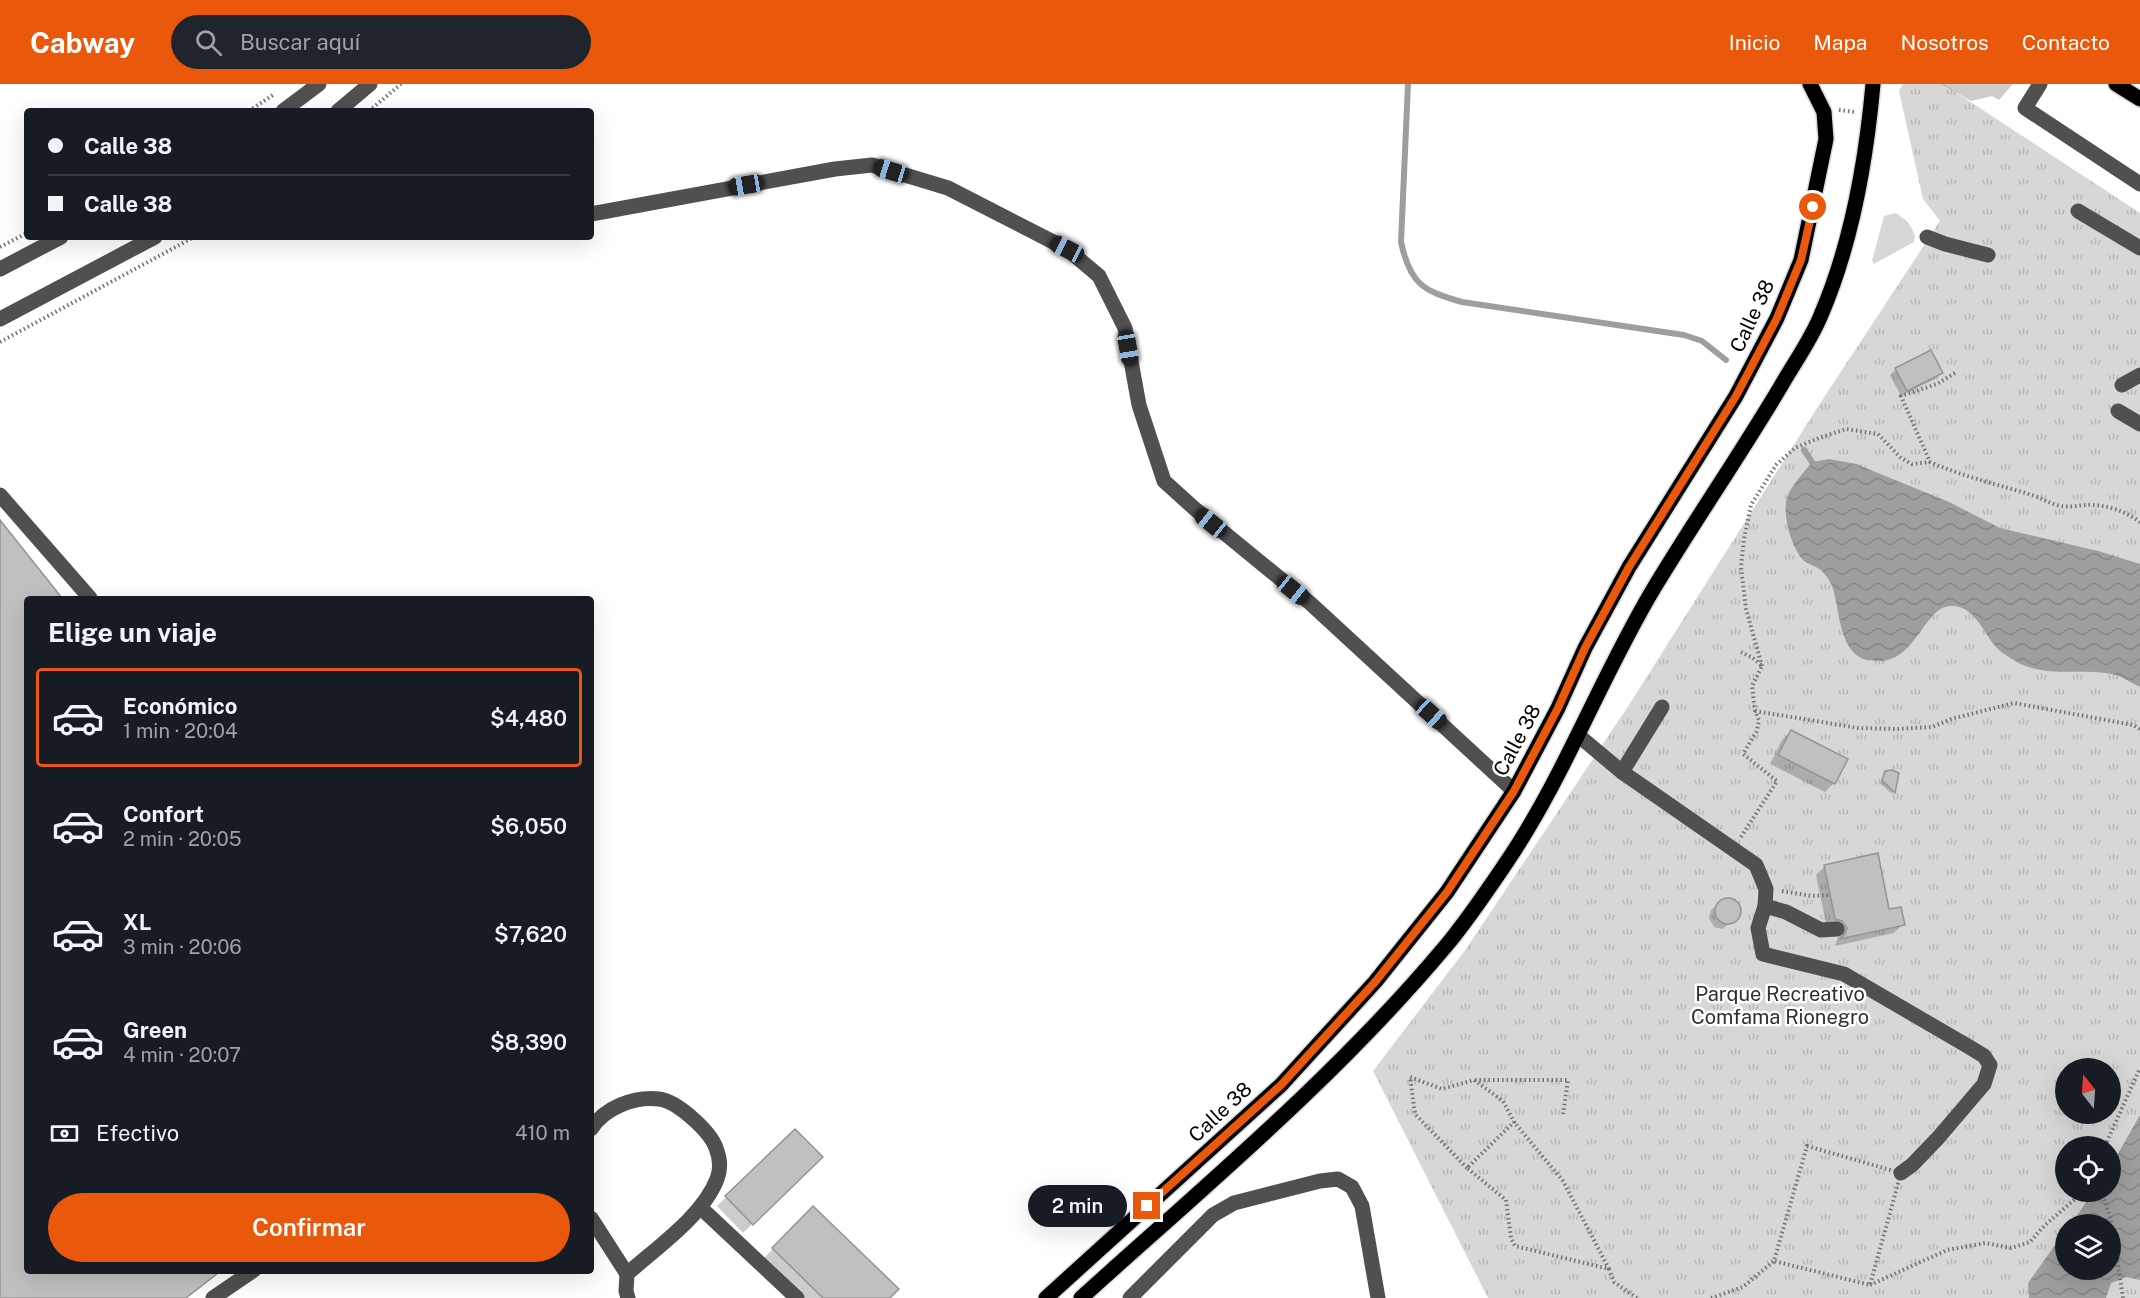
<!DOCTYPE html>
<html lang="es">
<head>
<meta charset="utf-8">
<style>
  :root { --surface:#171b24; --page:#20242c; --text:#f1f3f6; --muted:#9ea1a6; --line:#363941; --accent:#ea580c }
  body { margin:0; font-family:"Public Sans",sans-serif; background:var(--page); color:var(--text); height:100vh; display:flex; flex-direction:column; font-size:22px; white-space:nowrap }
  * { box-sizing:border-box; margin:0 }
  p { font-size:20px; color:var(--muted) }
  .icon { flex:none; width:33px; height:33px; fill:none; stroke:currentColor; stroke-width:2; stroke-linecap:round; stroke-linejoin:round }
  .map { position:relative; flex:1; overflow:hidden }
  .drawer { position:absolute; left:24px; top:512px; width:570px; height:678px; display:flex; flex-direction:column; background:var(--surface); border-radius:6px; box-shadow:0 6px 24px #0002 }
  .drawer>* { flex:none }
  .banner { position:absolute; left:24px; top:24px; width:570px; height:132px; border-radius:6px; box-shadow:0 6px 24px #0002; display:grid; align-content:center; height:132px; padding:0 24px; background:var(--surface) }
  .needle { width:39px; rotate:343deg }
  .controls { position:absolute; left:2055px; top:974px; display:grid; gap:12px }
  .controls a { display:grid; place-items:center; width:66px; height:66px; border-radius:50%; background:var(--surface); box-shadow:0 6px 24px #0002; font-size:30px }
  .end { position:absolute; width:27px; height:27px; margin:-14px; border:8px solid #ea580c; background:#fff; box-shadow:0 0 0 3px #fff }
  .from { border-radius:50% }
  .bubble { position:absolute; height:42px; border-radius:21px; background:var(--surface); box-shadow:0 6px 24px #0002; font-size:20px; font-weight:600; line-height:42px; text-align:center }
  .car { position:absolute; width:18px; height:36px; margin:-18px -9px; border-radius:8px; box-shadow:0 0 4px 2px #0007; background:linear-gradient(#222 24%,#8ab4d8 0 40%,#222 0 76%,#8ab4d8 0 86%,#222 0) }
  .banner b { display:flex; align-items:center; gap:21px; height:57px; font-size:22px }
  .banner b+b { border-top:2px solid var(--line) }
  .banner i { width:15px; height:15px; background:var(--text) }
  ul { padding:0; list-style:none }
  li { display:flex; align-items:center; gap:18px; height:99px; margin:0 12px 9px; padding:0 12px; border:3px solid transparent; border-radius:6px }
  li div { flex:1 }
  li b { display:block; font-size:22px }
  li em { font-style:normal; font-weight:600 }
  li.selected { border-color:var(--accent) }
  li>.icon { width:54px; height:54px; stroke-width:1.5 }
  h2 { padding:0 24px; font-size:27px; line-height:72px }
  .pay { display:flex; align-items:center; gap:15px; height:66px; padding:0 24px; font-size:22px }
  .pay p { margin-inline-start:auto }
  .button { display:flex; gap:12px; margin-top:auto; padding:12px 24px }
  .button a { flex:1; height:69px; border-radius:36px; background:var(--accent); color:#fff; font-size:24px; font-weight:600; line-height:69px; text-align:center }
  header { display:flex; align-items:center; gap:36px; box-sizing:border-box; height:84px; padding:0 30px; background:var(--accent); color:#fff }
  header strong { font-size:28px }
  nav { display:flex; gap:33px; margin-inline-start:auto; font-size:21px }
  .search { width:420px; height:54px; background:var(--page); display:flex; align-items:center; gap:15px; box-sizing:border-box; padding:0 21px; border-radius:33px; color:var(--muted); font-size:22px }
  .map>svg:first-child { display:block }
</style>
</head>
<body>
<header>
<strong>Cabway</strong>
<div class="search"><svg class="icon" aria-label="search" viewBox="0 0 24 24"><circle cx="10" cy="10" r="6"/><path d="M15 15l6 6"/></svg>Buscar aquí</div>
<nav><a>Inicio</a><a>Mapa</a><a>Nosotros</a><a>Contacto</a></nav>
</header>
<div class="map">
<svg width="2140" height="1214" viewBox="0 0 2140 1214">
  <defs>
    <pattern id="park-tufts" width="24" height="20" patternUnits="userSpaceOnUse" patternTransform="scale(1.5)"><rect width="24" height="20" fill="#d7d7d7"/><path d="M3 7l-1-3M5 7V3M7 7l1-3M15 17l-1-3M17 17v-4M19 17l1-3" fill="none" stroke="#b7b7b7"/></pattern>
    <pattern id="water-waves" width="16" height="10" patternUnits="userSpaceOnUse" patternTransform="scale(1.5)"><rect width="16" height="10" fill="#9e9e9e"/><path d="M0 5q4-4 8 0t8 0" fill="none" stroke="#868686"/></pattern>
  </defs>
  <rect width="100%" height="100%" fill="#fff"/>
  <path fill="#d7d7d7" d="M1896,129l12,9 7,13 -1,7 -40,22 -2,-3 12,-45z"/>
  <path fill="url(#park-tufts)" fill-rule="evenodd" d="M1903,0h40l197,129v1085h-652l-115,-227 93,-122 163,-244 190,-300 121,-184 -17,-22 -24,-108zM2066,984h44v45h-44zM2066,1062h44v45h-44zM2066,1140h44v45h-44z"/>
  <g fill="url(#water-waves)">
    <path d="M1829,375l27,5 93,38 51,26 98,23 42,13v123c-9,-4 -19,-12 -29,-13 -31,-6 -65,4 -94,-12 -7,-4 -17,-10 -22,-16 -12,-15 -22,-42 -45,-40 -27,2 -34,57 -73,55 -4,-1 -10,0 -14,-2 -25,-11 -23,-51 -31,-73 -4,-9 -9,-16 -18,-20 -4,-2 -8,-3 -11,-6 -12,-13 -22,-48 -15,-65 5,-11 16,-23 24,-33z"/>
    <path d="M2140,1031v165l-14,-3 -15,6 -5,15h-77l-1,-15 37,-52 1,38h44v-45h-39l23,-33h16l1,-25z"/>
  </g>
  <g fill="#0003">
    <path d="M1941,0h72l-14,16 -7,-4 -21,5z"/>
    <path d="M1896,285l45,4 -6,6 -34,17 -11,-21z"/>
    <path d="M1791,647l43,52 -9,9 -55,-28 12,-24z"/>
    <path d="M1885,688l12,2 -5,20 -12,-11z"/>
    <path d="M1825,782l63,45 15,13 -9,9 -59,13 3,-9 -5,-8 -6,-1 -11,-53z"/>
    <path d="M1729,814l7,4 4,8 -3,9 -15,10 -8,-2 -5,-9 2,-8 12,-10z"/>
    <path d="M795,1047l26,26 -78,76 -26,-27z"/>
    <path d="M813,1124l75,90h-90l-37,-37z"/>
  </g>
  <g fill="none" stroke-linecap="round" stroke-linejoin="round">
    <g stroke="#9e9e9e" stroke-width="6">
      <path d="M1408,0l-7,158c9,42 22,49 61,60l222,33 18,6 24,19"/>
      <path d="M1804,366l8,12"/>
    </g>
  </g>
  <g fill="#c0c0c0" stroke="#949494" stroke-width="1.5">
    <path d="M1931,266l12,23 -36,18 -12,-23z"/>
    <path d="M0,436l62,78h-35v672h195l-36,28h-186z"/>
    <path d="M1791,646l57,29 -13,25 -57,-29z"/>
    <path d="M1892,686l7,3 -4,20 -13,-13 3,-9z"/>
    <path d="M1878,769l11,56 12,-2 4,18 -65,14 5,-5 2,-6 -5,-7 -7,-2 -11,-54z"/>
    <circle cx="1728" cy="827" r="13"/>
    <path d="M795,1045l28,28 -70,68 -28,-29z"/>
    <path d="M813,1122l86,83 -9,9h-67l-51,-50z"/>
  </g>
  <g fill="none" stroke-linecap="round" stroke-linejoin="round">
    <g stroke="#dbdbdb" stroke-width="18">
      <g id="major">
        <path d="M2116,0l24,15"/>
        <path d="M1046,1214l235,-213 94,-103 72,-90 67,-101 44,-83 27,-60 44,-81 107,-171 41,-78 24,-58 25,-121 -2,-27 -14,-28"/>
        <path d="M1081,1214c125,-113 255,-221 364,-351 22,-26 42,-56 61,-84 59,-87 94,-185 148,-275 41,-68 86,-133 127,-202 13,-23 30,-46 40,-71 31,-72 45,-153 52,-231"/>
      </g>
    </g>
    <g stroke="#727272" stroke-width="4" stroke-dasharray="1.5 3" stroke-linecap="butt">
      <path d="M1839,26l16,2"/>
      <path d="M249,27l24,-16"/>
      <path d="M369,27l32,-27"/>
      <path d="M0,163l27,-14"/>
      <path d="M0,258l194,-105"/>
      <path d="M1955,289l-18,11 -36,12 29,66c34,15 70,23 105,34 8,3 14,7 22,9 12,4 24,-1 36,0 18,1 33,7 47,17"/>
      <path d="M1762,582l-16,-57 -5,-42 3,-28 7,-34 25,-40 19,-17 24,-10 27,-9 32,5 23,24 11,6 18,-2"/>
      <path d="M1755,627l103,17 39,1 35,-2 19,-8 63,-16 119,22 7,4"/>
      <path d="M1741,753l36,-56 -34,-27 14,-23 2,-11 -4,-9 -3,-25 10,-20 -9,-8 -12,-6"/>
      <path d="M1782,807l30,5 18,-1"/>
      <path d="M1475,996h93l-5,34"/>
      <path d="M1807,1062l94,27 -31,112 -96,-24z"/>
      <path d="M2105,1062l35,-78"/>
      <path d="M1467,1084l-52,-54 -5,-37 32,12 32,-9 29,21 11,21 -47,46 39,32 5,38 4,8 94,23 -46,-88 -49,-59"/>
      <path d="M2101,1107l10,29 12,78"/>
      <path d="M1609,1185l5,13 23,16"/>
      <path d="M1870,1201l77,-35 38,-7 26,5 19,-6 14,-16 31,-27 6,-8"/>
      <path d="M1711,1214l32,-11 31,-26"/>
    </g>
    <g stroke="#505050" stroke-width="15">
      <path d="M2040,0l-15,24 115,76"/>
      <path d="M283,27l36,-27"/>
      <path d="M338,27l32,-27"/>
      <path d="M2078,127l62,37"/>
      <path d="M591,130l244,-45 37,-4 76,23 119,61 32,27 26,52 14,77 25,76 31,28 115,94 204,188"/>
      <path d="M1927,153l18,7 43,11"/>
      <path d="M0,185l61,-32"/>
      <path d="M0,235l155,-82"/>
      <path d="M2122,301l18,-10"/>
      <path d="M2118,327l22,13"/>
      <path d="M0,411l90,103"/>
      <path d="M1579,652l43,36 134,93 10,24 -1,17 -7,22 5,26 81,20 127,74 13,8 6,9 -6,19 -46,54 -26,27 -11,8"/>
      <path d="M1622,688l40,-65"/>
      <path d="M1765,822l21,6 35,18 16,-1"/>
      <path d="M591,1045c13,-21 43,-33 68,-30 18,2 51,32 57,49 4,10 5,21 1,31 -14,37 -61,69 -90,95l-1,17 2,7"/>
      <path d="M701,1124l96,90"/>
      <path d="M591,1134l36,56"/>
      <path d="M213,1214l41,-28"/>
      <path d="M1130,1214l83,-83 21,-12 86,-22 18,-2 14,8 10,19 16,92"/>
    </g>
    <use href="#major" stroke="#000" stroke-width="15"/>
  </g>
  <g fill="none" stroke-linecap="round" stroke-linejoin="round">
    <path stroke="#ea580c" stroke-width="8" d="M1147,1122l134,-121 94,-103 72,-90 67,-101 44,-83 27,-60 44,-81 107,-171 41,-78 24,-58 12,-53"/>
  </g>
  <g text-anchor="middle" stroke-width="5" stroke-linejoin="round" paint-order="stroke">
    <g font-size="20" fill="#000" stroke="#fff">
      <text transform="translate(1752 232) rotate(-65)" y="7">Calle 38</text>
      <text transform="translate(1517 656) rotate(-62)" y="7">Calle 38</text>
      <text transform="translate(1220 1028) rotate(-43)" y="7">Calle 38</text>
    </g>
    <g font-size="20" fill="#2e2e2e" stroke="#fff">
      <text x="1780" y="917">Parque Recreativo<tspan x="1780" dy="23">Comfama Rionegro</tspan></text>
    </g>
  </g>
</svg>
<div class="controls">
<a><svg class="needle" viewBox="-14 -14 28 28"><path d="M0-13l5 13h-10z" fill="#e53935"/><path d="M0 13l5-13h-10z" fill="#9ea1a6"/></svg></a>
<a><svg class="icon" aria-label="locate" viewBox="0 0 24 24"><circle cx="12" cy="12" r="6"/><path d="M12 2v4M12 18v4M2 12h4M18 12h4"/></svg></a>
<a><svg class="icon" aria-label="layers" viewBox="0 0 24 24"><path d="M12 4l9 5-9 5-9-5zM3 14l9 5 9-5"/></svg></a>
</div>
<i class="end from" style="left:1813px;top:123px"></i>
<i class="end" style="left:1147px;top:1122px"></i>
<div class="bubble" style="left:1028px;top:1101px;width:99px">2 min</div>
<i class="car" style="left:891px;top:87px;rotate:287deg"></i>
<i class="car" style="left:746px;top:101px;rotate:260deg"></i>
<i class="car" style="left:1067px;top:165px;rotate:297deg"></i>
<i class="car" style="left:1128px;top:264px;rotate:170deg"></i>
<i class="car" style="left:1211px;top:439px;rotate:309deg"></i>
<i class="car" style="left:1293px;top:506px;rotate:129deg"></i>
<i class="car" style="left:1431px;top:630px;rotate:132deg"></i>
<div class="banner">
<b><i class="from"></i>Calle 38</b>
<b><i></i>Calle 38</b>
</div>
<section class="drawer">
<h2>Elige un viaje</h2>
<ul>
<li class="selected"><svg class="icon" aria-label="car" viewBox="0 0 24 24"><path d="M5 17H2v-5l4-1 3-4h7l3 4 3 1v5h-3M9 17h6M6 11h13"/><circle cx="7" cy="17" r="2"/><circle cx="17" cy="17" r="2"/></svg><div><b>Económico</b><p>1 min · 20:04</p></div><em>$4,480</em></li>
<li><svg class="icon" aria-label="car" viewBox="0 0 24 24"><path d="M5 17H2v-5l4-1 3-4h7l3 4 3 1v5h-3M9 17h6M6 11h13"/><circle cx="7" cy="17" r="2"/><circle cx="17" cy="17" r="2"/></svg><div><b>Confort</b><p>2 min · 20:05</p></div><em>$6,050</em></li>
<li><svg class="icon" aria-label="car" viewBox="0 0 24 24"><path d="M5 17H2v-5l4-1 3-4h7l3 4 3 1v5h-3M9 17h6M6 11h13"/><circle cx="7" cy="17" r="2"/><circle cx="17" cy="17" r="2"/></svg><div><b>XL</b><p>3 min · 20:06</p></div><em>$7,620</em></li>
<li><svg class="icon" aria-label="car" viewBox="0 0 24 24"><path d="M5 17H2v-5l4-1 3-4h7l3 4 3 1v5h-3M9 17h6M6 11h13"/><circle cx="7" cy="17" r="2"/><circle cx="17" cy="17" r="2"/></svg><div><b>Green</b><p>4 min · 20:07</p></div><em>$8,390</em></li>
</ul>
<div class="pay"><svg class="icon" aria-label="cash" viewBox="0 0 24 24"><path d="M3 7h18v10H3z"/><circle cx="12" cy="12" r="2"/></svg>Efectivo<p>410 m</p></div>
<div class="button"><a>Confirmar</a></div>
</section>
</div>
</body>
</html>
